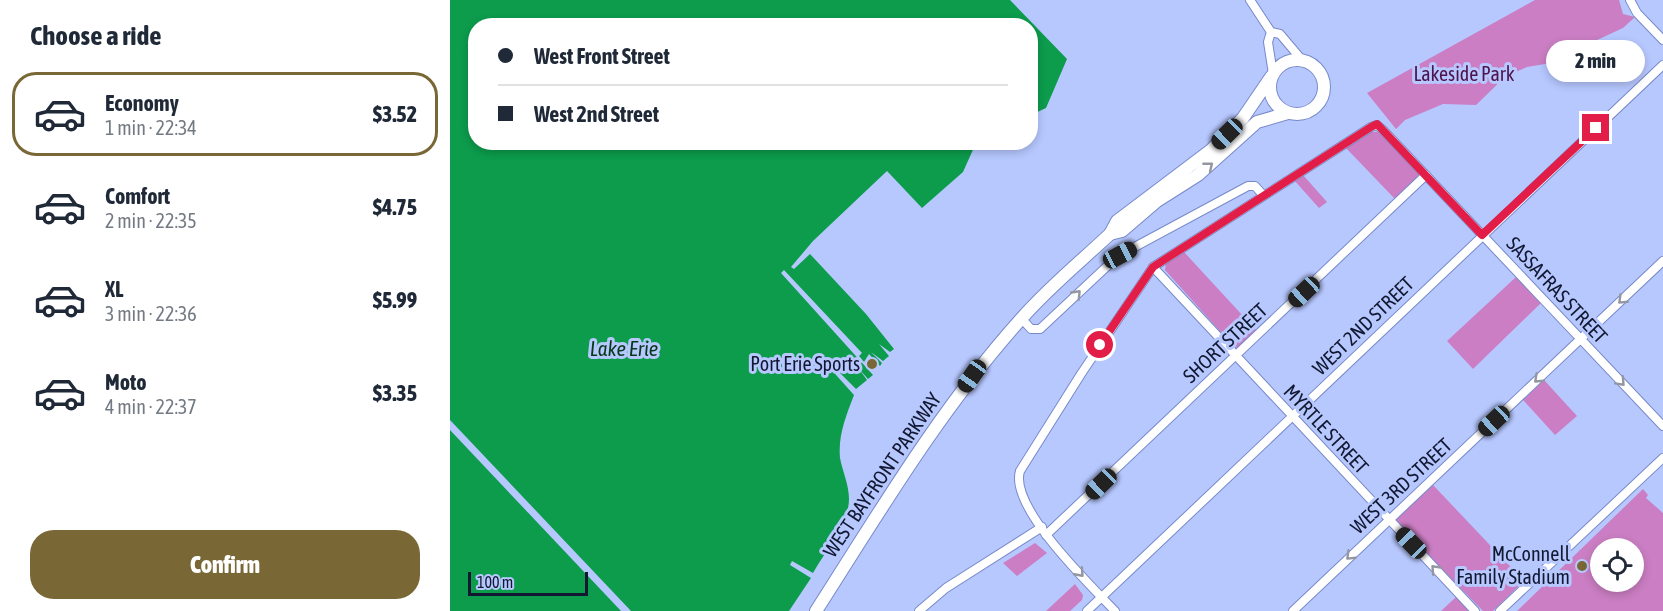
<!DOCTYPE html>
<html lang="en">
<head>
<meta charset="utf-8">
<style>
  :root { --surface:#fff; --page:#f2f2f3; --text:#1f2937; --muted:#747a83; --line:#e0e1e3; --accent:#796836 }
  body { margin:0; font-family:"Asap Condensed",sans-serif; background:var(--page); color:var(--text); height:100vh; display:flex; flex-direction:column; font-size:22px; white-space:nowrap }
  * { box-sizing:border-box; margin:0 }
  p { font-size:20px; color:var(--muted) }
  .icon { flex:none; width:33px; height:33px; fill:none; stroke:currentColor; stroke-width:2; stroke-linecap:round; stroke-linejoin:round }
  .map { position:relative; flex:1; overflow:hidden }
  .drawer { display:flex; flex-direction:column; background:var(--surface); width:450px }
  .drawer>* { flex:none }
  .banner { position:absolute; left:18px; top:18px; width:570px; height:132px; border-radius:24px; box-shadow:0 3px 9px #0003; display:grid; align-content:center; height:132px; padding:0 30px; background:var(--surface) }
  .controls { position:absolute; left:1140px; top:538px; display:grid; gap:12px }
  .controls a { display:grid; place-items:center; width:54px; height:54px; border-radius:50%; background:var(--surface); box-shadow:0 3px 9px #0003; font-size:30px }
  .scale { position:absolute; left:18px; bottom:15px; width:120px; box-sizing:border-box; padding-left:6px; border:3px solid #121831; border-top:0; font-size:16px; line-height:21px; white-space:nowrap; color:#121831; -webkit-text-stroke:4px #b7c8ff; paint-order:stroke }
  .end { position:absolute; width:27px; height:27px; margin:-14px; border:8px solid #e11d48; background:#fff; box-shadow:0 0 0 3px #fff }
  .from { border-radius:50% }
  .bubble { position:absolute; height:42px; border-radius:21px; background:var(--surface); box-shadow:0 3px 9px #0003; font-size:20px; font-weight:800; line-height:42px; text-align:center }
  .car { position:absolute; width:18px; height:36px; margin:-18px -9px; border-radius:8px; box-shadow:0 0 4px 2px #0007; background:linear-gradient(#222 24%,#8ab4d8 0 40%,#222 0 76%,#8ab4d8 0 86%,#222 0) }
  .banner b { display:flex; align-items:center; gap:21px; height:57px; font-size:22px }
  .banner b+b { border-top:2px solid var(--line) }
  .banner i { width:15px; height:15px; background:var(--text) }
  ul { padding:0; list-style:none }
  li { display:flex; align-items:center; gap:18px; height:84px; margin:0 12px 9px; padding:0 18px; border:3px solid transparent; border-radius:24px }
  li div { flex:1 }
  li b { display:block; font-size:22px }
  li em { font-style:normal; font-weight:800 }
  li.active { border-color:var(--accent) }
  li>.icon { width:54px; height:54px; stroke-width:1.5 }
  h2 { padding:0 30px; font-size:27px; line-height:72px }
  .button { display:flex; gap:12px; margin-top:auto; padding:12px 30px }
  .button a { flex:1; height:69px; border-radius:24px; background:var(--accent); color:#fff; font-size:24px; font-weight:800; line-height:69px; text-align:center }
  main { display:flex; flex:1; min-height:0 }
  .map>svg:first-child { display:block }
</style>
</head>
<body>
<main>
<section class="drawer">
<h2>Choose a ride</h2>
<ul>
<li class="active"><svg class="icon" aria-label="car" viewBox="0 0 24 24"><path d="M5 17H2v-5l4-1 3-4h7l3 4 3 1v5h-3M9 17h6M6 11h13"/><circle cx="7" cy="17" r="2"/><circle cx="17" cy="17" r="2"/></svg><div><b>Economy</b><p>1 min · 22:34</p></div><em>$3.52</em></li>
<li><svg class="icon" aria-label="car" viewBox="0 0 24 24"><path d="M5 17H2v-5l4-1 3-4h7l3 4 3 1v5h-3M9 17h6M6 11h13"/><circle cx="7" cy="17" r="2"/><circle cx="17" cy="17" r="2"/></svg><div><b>Comfort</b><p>2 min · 22:35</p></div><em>$4.75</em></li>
<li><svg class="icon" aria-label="car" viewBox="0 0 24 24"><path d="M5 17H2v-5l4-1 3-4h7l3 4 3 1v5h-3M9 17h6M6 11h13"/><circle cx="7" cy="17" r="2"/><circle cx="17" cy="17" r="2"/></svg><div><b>XL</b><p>3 min · 22:36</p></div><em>$5.99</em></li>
<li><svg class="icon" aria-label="car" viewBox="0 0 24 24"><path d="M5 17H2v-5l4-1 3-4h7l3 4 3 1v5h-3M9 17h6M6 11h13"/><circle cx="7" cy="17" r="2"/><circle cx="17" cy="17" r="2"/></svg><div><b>Moto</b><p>4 min · 22:37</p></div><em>$3.35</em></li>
</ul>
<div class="button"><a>Confirm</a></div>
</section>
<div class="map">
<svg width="1213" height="611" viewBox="0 0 1213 611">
  <rect width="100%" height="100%" fill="#b7c8ff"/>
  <g fill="#cb7ec3" fill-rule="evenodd">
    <path d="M1085,0h84l4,14 12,3 -12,11 -78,36 -18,3 -21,9 -30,29 -33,-1 -38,16 -9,9 -29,-36z"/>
    <path d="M922,132h6l40,41 1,4 -24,22 -49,-51z"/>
    <path d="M853,175l24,27 -8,6 -25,-28z"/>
    <path d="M734,252l72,78 -18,17 -3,1 -70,-78 1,-7z"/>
    <path d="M1066,277l25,26 -68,66 -26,-28z"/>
    <path d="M1094,380l33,36 -22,19 -32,-35z"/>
    <path d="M983,485l91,96 -31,30h-10l-89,-91z"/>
    <path d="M1193,489l5,6 -2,3 17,15v98h-146zM1150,549h34v33h-34z"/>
    <path d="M585,543l12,10 -30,23 -14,-13z"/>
    <path d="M625,584l8,11 -1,5 -12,11h-24z"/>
    <path d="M1006,597l13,14h-28z"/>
  </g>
  <g fill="#0c9c4c">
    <path d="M0,0h560l57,59 -21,49 -15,7 -1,-89h-554v116l500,1 -13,29 -41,36 -35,-37 -74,70 -22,26 3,2 16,-15 56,60 28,35 -4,3 -11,-8 10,12 -6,5 -12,-9 11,11 -2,3 -11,-12 -5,8 -5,-6 3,-3 -78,-83 -3,3 92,102 -5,4 -9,-10 8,11 -11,9 -24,-24 -4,1 26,29c-8,21 -16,40 -14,63 3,16 12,33 8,50 -6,23 -23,44 -35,65l-21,-12 -2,4 21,13 -22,33h-158l-181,-191z"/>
    <path d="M0,430l171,181h-171z"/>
  </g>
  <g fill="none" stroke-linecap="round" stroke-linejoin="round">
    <g stroke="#7789c9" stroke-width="10">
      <g id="minor">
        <path d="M800,0l21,32 9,2 22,26"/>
        <path d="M1180,0l7,13 26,27"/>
        <path d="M821,32l-3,10 5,32"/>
        <path d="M703,267l322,344"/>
        <path d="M571,318l10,11h9l78,-73 130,-70h7l8,9"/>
        <path d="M596,535l380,-360"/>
        <path d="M469,611l27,-23 96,-61"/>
        <path d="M637,611l576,-546"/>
        <path d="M665,611c-25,-26 -106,-104 -95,-140l61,-97 72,-107 218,-140 6,-2 6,5 280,296"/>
        <path d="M843,611l370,-350"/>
        <path d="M1050,611l163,-153"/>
      </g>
    </g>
    <g stroke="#7789c9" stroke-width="14">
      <g id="highway">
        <circle cx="847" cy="87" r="27"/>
        <path d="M660,234l12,-3 35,-30 41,-26 59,-53 31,-9"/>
        <path d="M366,611c64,-100 125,-203 205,-292 27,-31 59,-57 89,-85l7,-13 94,-71 32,-32 28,-41"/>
      </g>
    </g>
    <use href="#minor" stroke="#fff" stroke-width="8"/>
    <use href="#highway" stroke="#fff" stroke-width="12"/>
  </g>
  <defs><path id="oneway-chevron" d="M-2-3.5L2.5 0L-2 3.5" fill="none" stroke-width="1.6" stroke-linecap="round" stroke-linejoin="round" transform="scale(1.5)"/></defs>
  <g stroke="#9497a2">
    <use href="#oneway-chevron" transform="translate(759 166) rotate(-39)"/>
    <use href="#oneway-chevron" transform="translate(627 294) rotate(-46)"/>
    <use href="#oneway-chevron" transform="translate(1172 300) rotate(136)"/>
    <use href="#oneway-chevron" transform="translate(1088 379) rotate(137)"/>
    <use href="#oneway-chevron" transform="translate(1171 382) rotate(47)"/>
    <use href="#oneway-chevron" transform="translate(900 556) rotate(136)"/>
    <use href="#oneway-chevron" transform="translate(985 569) rotate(-133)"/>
    <use href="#oneway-chevron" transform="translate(630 573) rotate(48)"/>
  </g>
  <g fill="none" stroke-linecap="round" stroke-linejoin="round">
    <path stroke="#e11d48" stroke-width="8" d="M650,345l53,-78 218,-140 6,-3 105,111 114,-107"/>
  </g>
  <g fill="#796836" stroke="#b7c8ff" stroke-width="2">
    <circle cx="422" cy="364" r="6"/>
    <circle cx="1132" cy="566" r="6"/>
  </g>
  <g text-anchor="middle" stroke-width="6" stroke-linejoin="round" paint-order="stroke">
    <g font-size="20" fill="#4f134b" stroke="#b7c8ff">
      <text x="1014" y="81">Lakeside Park</text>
    </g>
    <g font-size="20" fill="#121831" stroke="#b7c8ff">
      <text transform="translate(1107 290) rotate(47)" y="7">SASSAFRAS STREET</text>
      <text transform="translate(913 326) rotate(-44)" y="7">WEST 2ND STREET</text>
      <text transform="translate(775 343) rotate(-43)" y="7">SHORT STREET</text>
      <text transform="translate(876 429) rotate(47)" y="7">MYRTLE STREET</text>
      <text transform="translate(432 475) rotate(-56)" y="7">WEST BAYFRONT PARKWAY</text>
      <text transform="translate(951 486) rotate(-43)" y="7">WEST 3RD STREET</text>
    </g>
    <g font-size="20" fill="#121831" stroke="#b7c8ff" text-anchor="end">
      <text x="410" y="371">Port Erie Sports</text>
      <text x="1120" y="561">McConnell<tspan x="1120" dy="23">Family Stadium</tspan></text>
    </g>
    <g font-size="21" font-style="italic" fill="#063919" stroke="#b7c8ff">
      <text x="174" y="356">Lake Erie</text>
    </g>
  </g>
</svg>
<div class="controls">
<a><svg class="icon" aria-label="locate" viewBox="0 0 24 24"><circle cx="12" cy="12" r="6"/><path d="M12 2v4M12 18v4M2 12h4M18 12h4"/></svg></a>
</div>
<div class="scale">100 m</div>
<i class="end from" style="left:650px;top:345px"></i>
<i class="end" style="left:1146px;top:128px"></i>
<div class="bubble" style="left:1096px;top:40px;width:99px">2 min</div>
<i class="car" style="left:777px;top:134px;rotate:226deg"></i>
<i class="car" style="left:670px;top:255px;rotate:62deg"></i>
<i class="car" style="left:854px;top:292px;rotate:227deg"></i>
<i class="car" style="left:522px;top:376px;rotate:215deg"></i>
<i class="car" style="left:1044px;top:421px;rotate:227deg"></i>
<i class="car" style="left:651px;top:484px;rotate:226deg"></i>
<i class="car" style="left:961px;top:543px;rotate:316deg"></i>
<div class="banner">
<b><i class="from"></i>West Front Street</b>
<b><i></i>West 2nd Street</b>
</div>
</div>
</main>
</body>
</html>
